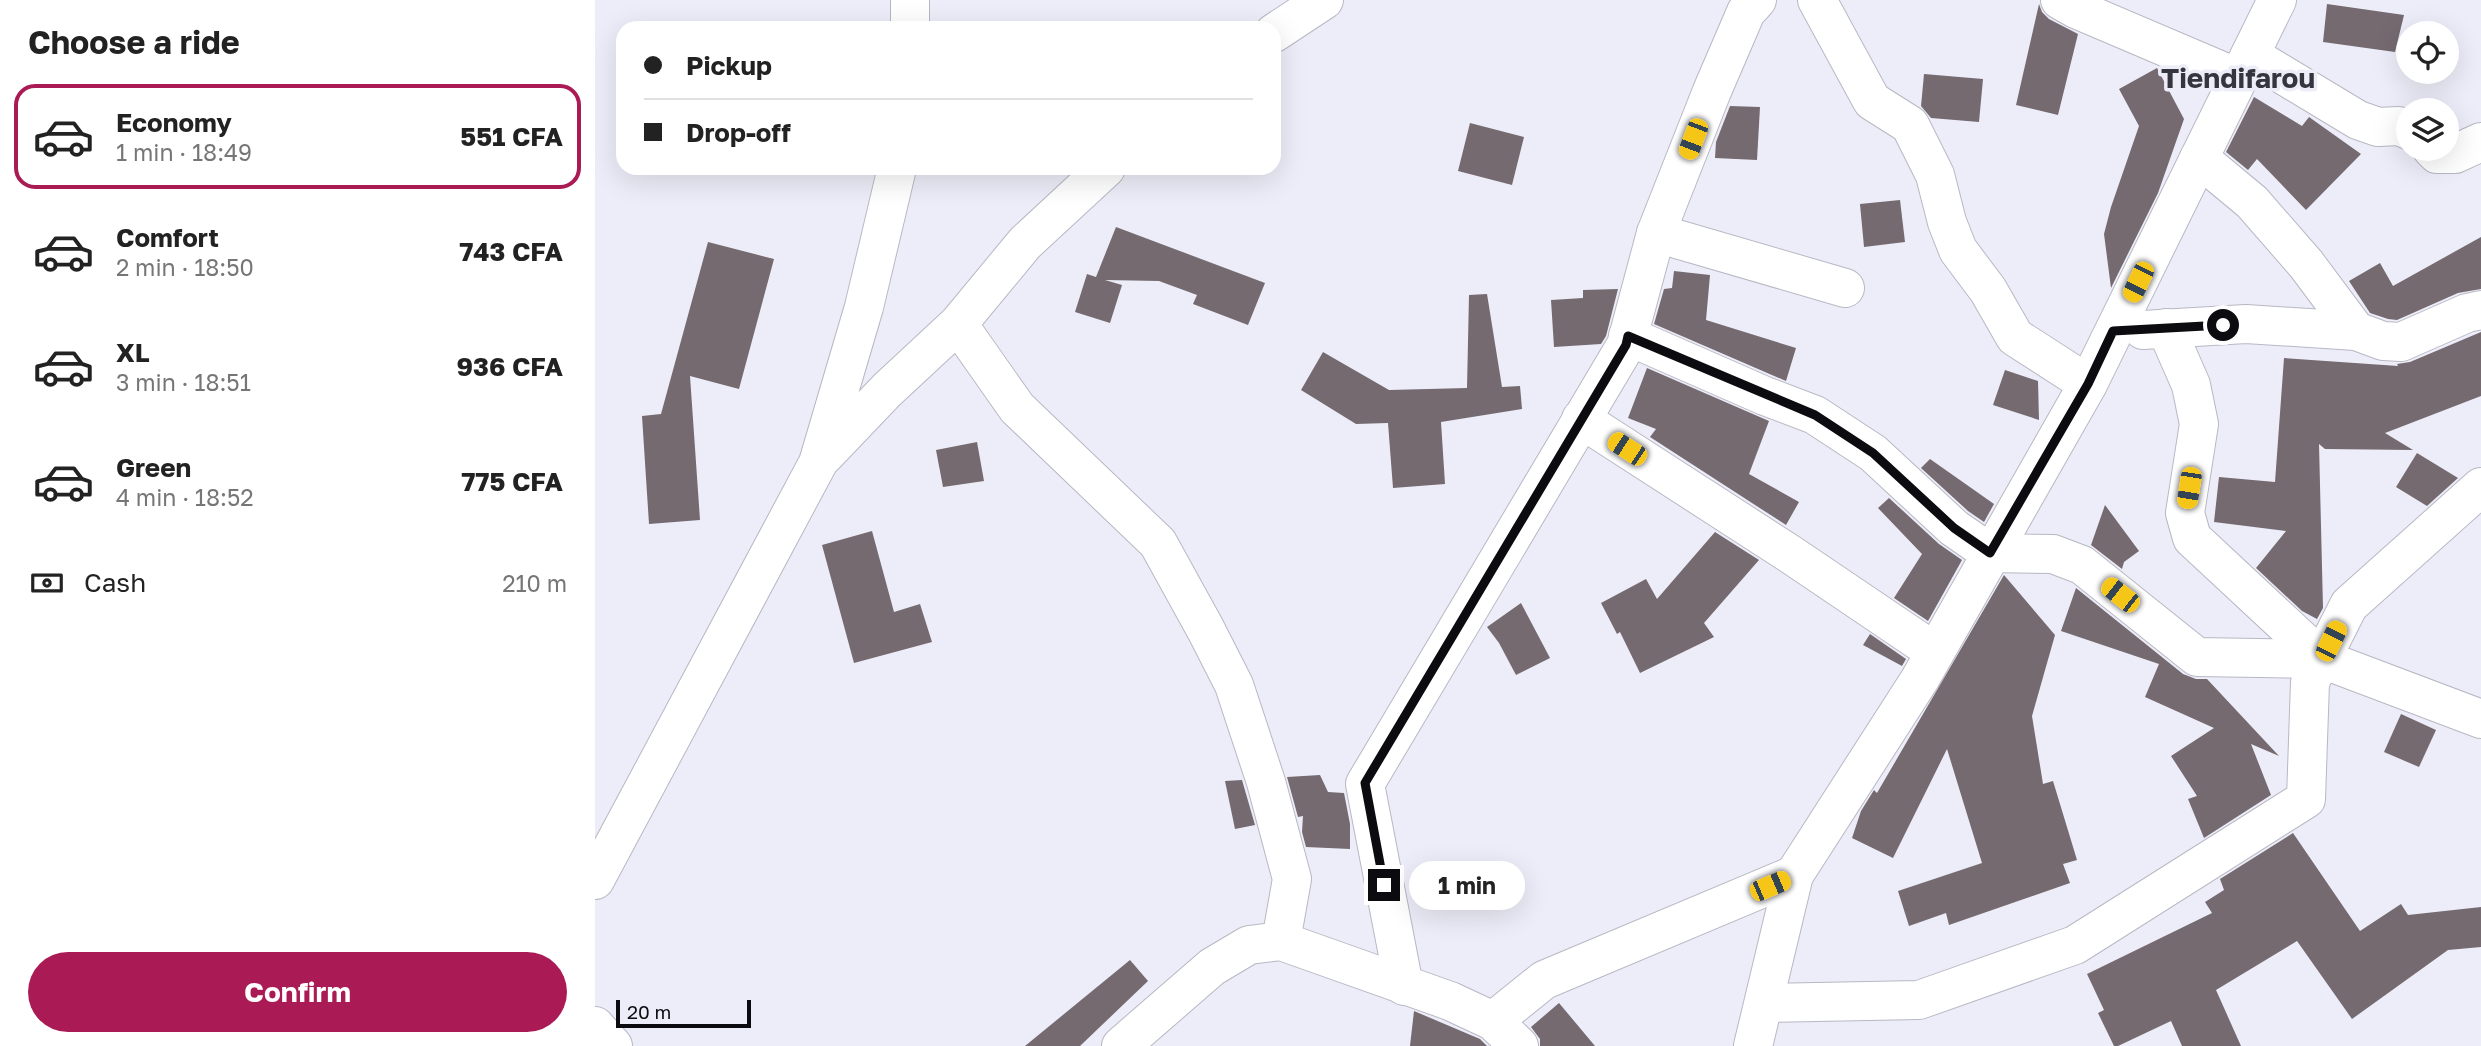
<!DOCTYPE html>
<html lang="en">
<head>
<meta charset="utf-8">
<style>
  :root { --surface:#fff; --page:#f2f2f2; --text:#222; --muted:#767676; --line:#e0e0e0; --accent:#aa1a54 }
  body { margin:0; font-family:"Golos Text",sans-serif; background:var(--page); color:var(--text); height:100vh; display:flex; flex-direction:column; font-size:26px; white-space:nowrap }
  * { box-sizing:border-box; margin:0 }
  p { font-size:23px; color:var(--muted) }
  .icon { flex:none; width:38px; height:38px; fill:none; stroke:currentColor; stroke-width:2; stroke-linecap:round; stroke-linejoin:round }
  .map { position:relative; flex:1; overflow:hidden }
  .side { display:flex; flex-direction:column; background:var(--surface); width:595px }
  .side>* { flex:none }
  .top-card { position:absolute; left:21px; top:21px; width:665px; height:154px; border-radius:21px; box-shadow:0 7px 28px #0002; display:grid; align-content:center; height:154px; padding:0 28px; background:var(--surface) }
  .tools { position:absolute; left:1801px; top:21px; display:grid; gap:14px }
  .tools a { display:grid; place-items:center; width:63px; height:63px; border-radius:50%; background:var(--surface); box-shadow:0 7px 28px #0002; font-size:35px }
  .scale { position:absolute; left:21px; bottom:18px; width:135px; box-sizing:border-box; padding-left:7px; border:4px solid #0c0b0f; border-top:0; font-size:19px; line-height:24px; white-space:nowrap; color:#0c0b0f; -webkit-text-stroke:5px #ededf9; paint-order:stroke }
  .end { position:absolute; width:32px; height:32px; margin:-16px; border:9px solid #0c0b0f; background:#fff; box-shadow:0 0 0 4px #fff }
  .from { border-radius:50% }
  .bubble { position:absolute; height:49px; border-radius:24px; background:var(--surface); box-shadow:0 7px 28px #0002; font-size:23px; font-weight:700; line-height:49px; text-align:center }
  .car { position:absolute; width:21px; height:42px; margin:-21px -10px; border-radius:9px; box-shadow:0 0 5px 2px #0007; background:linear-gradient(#f5c518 24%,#345 0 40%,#f5c518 0 76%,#345 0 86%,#f5c518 0) }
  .top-card b { display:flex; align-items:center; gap:24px; height:66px; font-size:26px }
  .top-card b+b { border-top:2px solid var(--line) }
  .top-card i { width:18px; height:18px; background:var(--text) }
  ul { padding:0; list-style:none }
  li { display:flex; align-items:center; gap:21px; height:105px; margin:0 14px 10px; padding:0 14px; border:4px solid transparent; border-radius:21px }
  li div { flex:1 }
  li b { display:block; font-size:26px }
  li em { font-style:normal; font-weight:700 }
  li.on { border-color:var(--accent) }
  li>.icon { width:63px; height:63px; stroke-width:1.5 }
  h2 { padding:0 28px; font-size:32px; line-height:84px }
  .pay { display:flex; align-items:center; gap:18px; height:77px; padding:0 28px; font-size:26px }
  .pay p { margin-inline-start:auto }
  .primary-button { display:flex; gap:14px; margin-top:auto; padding:14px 28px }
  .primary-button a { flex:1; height:80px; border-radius:42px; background:var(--accent); color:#fff; font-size:28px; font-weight:700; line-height:80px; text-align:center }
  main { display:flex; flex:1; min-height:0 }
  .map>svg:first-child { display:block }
</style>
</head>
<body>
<main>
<section class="side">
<h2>Choose a ride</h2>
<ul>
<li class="on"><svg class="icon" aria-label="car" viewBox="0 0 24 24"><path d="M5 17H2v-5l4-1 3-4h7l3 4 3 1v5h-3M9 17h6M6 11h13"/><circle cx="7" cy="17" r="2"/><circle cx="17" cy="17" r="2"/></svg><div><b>Economy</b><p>1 min · 18:49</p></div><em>551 CFA</em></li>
<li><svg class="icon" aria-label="car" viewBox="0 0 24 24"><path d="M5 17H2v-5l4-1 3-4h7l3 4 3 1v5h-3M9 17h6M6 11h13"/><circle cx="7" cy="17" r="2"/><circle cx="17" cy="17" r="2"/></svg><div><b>Comfort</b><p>2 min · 18:50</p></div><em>743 CFA</em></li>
<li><svg class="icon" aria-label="car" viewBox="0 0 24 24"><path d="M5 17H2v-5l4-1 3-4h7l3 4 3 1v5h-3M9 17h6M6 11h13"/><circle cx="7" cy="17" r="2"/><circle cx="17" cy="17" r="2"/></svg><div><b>XL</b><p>3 min · 18:51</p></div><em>936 CFA</em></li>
<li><svg class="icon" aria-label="car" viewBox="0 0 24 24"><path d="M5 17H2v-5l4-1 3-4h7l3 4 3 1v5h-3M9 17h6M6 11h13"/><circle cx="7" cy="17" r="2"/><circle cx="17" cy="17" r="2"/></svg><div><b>Green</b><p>4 min · 18:52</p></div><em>775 CFA</em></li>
</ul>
<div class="pay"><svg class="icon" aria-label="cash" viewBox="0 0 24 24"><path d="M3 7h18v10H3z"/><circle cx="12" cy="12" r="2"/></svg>Cash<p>210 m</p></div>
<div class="primary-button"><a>Confirm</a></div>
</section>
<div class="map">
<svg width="1886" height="1046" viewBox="0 0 1886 1046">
  <rect width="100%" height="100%" fill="#ededf9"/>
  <g fill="#746a6f">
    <path d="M1444,4l3,8 7,7 29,15 -20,81 -42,-10z"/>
    <path d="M1732,4l77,11 -9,37 -72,-10z"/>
    <path d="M1562,68l27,51 -26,74 -47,95 -7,-54 7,-27 28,-81 -20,-37z"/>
    <path d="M1329,74l59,5 -4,43 -48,-4 -10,-12z"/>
    <path d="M1659,97l48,29 7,-9 52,37 -55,56 -49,-51 -9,11 -22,-18z"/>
    <path d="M1135,106l30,1 -3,53 -42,-2 1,-16z"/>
    <path d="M875,123l54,14 -12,48 -54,-14z"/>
    <path d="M1305,200l5,42 -41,5 -4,-43z"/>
    <path d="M521,227l149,56 -17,42 -55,-21 4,-9 -38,-14 -54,-1 17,5 -12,38 -35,-11 12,-38 9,3z"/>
    <path d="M1886,237v52l-23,4 -61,27 -9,-1 -18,-6 -21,-32 31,-18 13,23z"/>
    <path d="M113,242l66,17 -35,130 -49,-13 10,144 -51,4 -7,-108 19,-2z"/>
    <path d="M1079,271l36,4 -4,45 90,28 -10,33 -132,-57 10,-35 8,-1z"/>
    <path d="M1023,289l-12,47 -5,8 -47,3 -3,-47 32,-2v-8z"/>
    <path d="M892,294l15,93 18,-1 2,23 -81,13 4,62 -52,4 -5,-65 -32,1 -55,-34 22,-38 66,38 78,-2 2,-93z"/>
    <path d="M1886,332v64l-96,37 28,17 -88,-1 -6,-5 4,164 -6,11 -15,-8 -46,-43 30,-37 -72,-9 5,-45 56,5 9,-124 114,8 -1,-2 13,-2z"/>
    <path d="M1052,368l122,53 -20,53 50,28 -13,23 -136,-88 6,-8 -28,-11z"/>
    <path d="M1410,370l33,11 1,39 -46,-15z"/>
    <path d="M382,442l7,39 -41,6 -7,-37z"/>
    <path d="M1822,453l41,25 -31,28 -31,-19z"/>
    <path d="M1335,459l64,45 -10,18 -16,-11 -47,-43z"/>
    <path d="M1294,498l50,46 23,16 -34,61 -34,-23 28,-44 -44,-46z"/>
    <path d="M1510,505l34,46 -15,11 -2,7 -31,-24z"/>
    <path d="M277,531l22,81 26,-8 12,38 -78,21 -32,-118z"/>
    <path d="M1120,532l44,28 -55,63 10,14 -74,36 -20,-41 -3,2 -16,-31 45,-24 11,20z"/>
    <path d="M1409,575l51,60 -23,81 11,68 10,-3 24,79 -14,4 7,19 -121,42 -3,-12 -37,13 -11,-35 84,-28 -35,-114 -54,109 -41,-20 9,-27 13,-21 3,3z"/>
    <path d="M1481,588l107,86 13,5h11l72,77 -28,-12 20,51 -67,43 -16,-39 9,-3 -26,-40 43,-28 -69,-31 14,-33 -98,-33z"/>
    <path d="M926,603l29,55 -34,17 -17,-32 -12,-16z"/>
    <path d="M1275,634l36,25 -4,7 -39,-21z"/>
    <path d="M1806,714l35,16 -17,37 -35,-15z"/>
    <path d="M725,775l8,17 16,1 6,31v25l-44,-2 -4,-15 1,-16 -5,1 -11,-40z"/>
    <path d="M647,780l13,45 -20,4 -10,-48z"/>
    <path d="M1698,833l67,98 41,-27 7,11 73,-8v40l-33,3 -96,69 -55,-78 -81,49 25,56h-59l-11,-25 -53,25h-4l-16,-33 6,-3 -17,-36 125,-61 -7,-11 19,-12 -4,-11z"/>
    <path d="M535,960l18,21 -68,65h-55z"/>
    <path d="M964,1003l36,43h-55v-7l-9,-12z"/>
    <path d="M819,1011l66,28 7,7h-77z"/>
  </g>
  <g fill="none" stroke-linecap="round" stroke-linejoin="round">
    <g stroke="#b8b8c4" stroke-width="40">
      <g id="minor">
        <path d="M315,0v28"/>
        <path d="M1222,0l55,101 38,24 25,50 12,47 11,28 30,40 27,47 73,47"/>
        <path d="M1465,0l16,9 162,69"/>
        <path d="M679,33l50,-33"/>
        <path d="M1655,55l108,65 20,7 21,-1 9,4"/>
        <path d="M1837,149l5,5h18l26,-12"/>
        <path d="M1604,158l53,44 54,62 50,67 27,10 18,1 66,-29 14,-3"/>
        <path d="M1061,233l189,55"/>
        <path d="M363,324l59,84 141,135 48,87 28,55 32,97 26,97 -11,62"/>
        <path d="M1571,328l25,57 8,39 -14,89 7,25 130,121"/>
        <path d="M1548,330l103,-6 110,7"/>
        <path d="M1033,336l137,60 50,19 58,38 81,75 36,25 63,1 29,11 115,92 125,2 159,60"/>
        <path d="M986,419l209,135 145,98"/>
        <path d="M229,456l63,-66 71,-66 67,-81 81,-75"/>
        <path d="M0,880l223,-417 46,-156 33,-139"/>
        <path d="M809,986l-39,-202 261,-439 30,-112 56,-142 34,-79 11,-12"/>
        <path d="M1169,1003l155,-3 156,-55 231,-146 4,-117 39,-77 132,-118"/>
        <path d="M898,1021l51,-41 250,-105"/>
        <path d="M0,1026l18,20"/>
        <path d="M526,1046l91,-79 37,-22 32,-4 169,60 43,20 26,25"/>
        <path d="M1158,1046l41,-171 126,-196 168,-295 189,-384"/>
      </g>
    </g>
    <use href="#minor" stroke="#fff" stroke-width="38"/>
  </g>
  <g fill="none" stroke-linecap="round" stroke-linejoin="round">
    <path stroke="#0c0b0f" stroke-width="9" d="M789,885l-19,-102 261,-438 2,-9 187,79 58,38 81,75 36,25 98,-169 25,-53 110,-6"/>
  </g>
  <g text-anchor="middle" stroke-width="7" stroke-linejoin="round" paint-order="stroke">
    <g font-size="28" font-weight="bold" fill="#35353e" stroke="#ededf9">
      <text x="1643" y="88">Tiendifarou</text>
    </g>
  </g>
</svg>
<div class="tools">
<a><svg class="icon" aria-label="locate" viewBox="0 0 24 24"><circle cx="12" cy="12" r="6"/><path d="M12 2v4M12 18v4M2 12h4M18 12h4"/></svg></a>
<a><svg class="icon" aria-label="layers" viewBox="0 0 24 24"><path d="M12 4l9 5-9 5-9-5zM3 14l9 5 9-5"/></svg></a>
</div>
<div class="scale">20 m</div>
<i class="end from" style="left:1628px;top:325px"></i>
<i class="end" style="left:789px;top:885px"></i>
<div class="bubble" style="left:814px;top:861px;width:116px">1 min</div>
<i class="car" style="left:1098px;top:139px;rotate:201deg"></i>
<i class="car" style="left:1543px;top:282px;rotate:206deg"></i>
<i class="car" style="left:1032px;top:449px;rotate:303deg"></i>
<i class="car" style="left:1594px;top:488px;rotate:189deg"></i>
<i class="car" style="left:1525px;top:595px;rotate:308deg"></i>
<i class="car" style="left:1736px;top:641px;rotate:26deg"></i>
<i class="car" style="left:1175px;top:886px;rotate:67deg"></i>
<div class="top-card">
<b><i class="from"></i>Pickup</b>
<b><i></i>Drop-off</b>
</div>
</div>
</main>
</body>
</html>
